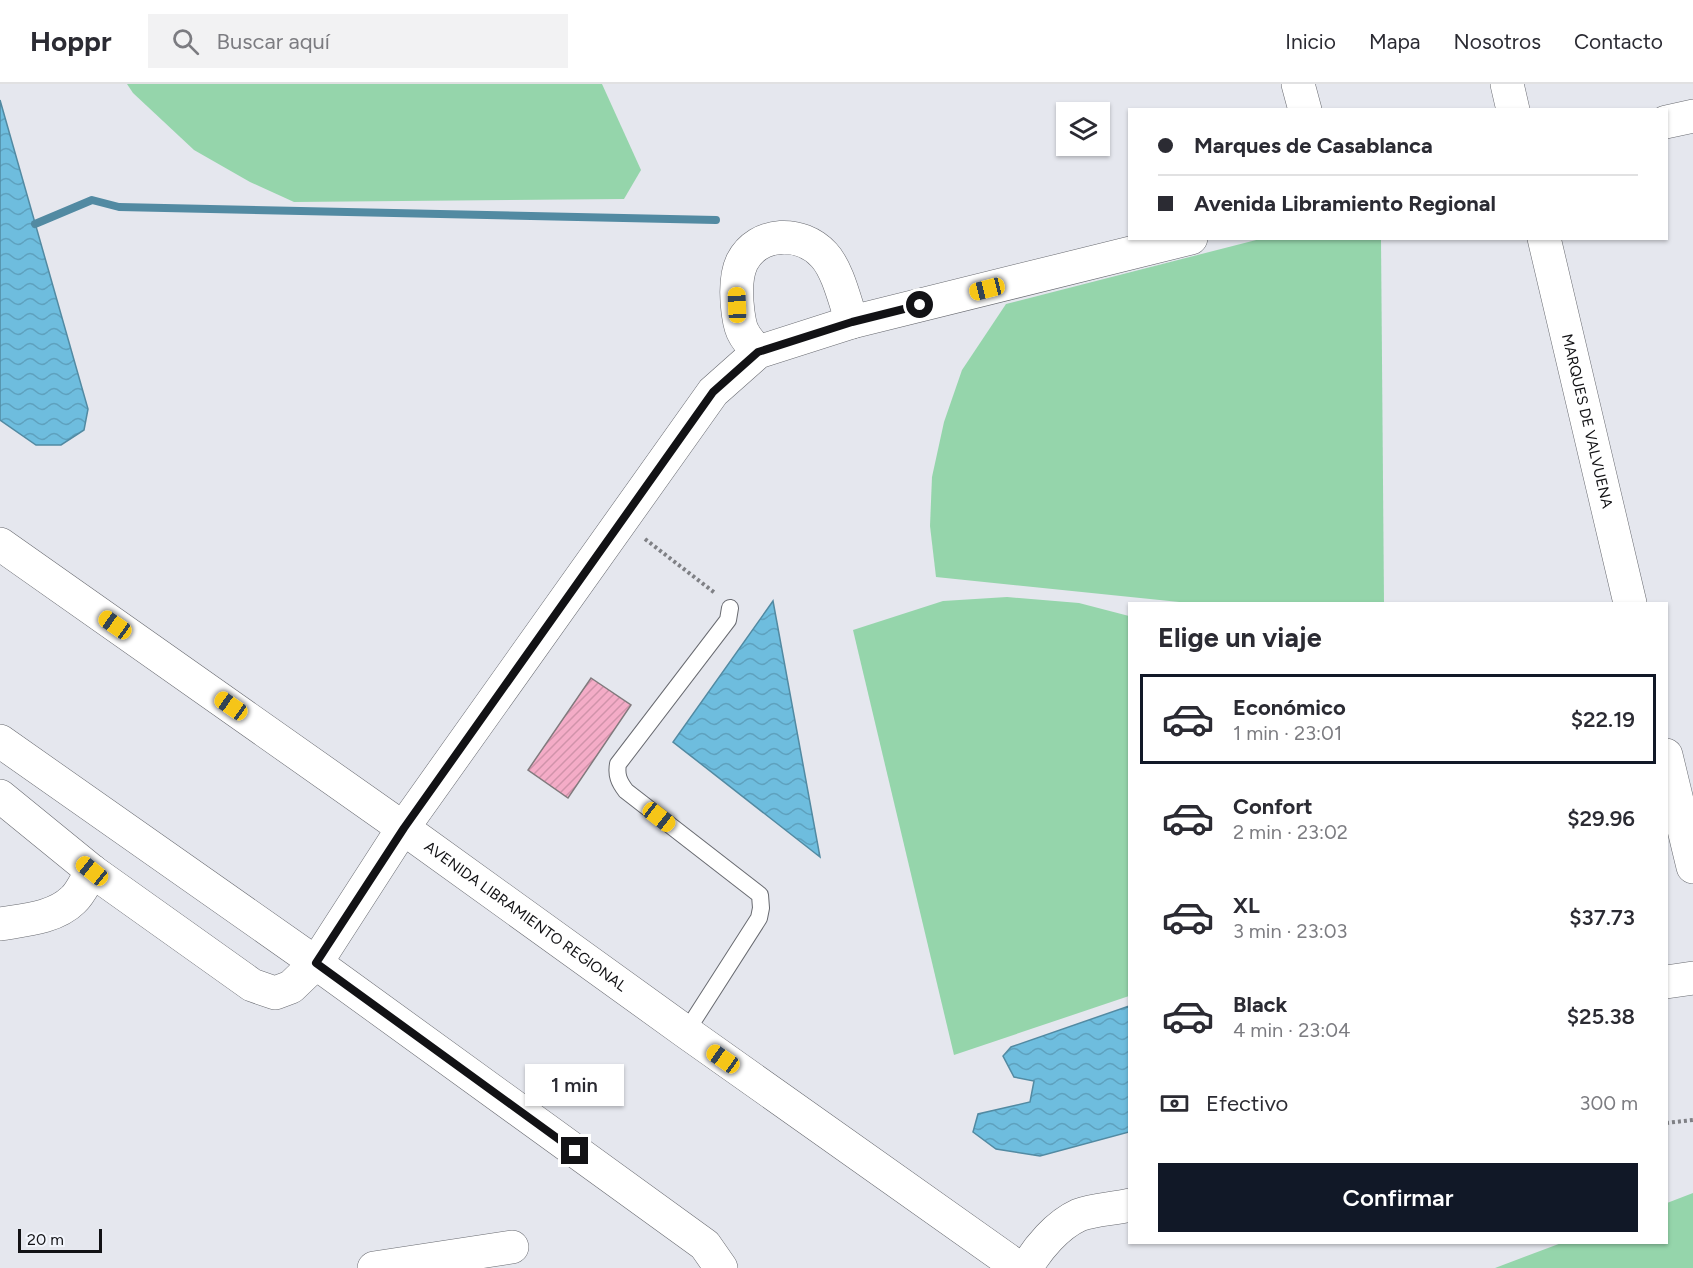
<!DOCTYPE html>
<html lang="es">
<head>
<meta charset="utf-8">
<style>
  :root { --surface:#fff; --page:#f2f2f3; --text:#2b2b33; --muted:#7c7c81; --line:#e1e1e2; --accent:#111827 }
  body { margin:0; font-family:Figtree,sans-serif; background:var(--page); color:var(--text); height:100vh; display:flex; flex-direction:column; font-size:22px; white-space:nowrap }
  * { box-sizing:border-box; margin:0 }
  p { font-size:20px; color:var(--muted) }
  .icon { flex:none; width:33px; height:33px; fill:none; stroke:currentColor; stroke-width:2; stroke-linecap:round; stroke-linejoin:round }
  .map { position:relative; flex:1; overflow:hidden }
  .panel { position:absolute; left:1128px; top:518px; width:540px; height:642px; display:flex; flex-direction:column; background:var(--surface); border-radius:0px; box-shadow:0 2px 4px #0004 }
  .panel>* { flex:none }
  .hud { position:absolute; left:1128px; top:24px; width:540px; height:132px; border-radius:0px; box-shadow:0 2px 4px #0004; display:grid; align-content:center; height:132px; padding:0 30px; background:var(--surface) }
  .tools { position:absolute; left:1056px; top:18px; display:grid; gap:12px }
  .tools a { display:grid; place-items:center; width:54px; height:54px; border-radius:0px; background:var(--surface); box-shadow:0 2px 4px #0004; font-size:30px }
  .scale { position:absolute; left:18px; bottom:15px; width:84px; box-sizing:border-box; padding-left:6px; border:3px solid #121215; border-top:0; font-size:16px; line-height:21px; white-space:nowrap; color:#121215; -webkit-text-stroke:4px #f2f5fc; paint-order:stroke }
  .end { position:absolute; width:27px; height:27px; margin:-14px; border:8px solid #121215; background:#fff; box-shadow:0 0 0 3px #fff }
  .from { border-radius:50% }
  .bubble { position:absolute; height:42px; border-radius:0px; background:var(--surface); box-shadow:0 2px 4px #0004; font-size:20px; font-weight:600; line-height:42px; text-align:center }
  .car { position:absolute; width:18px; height:36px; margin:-18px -9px; border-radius:8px; box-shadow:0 0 4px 2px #0007; background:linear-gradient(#f5c518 24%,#345 0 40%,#f5c518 0 76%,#345 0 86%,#f5c518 0) }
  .hud b { display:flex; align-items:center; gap:21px; height:57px; font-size:22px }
  .hud b+b { border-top:2px solid var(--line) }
  .hud i { width:15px; height:15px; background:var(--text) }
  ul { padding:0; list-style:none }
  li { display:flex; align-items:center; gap:18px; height:90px; margin:0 12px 9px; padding:0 18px; border:3px solid transparent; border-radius:0px }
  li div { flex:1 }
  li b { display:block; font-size:22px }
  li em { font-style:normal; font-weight:600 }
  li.active { border-color:var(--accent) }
  li>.icon { width:54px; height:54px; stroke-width:1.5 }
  h2 { padding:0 30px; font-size:27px; line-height:72px }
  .pay { display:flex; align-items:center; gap:15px; height:66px; padding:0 30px; font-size:22px }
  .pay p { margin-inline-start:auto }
  .primary-button { display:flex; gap:12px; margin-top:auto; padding:12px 30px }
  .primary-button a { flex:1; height:69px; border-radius:0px; background:var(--accent); color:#fff; font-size:24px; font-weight:600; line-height:69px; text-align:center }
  header { display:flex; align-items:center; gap:36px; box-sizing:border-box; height:84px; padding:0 30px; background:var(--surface); border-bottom:2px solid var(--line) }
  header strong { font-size:28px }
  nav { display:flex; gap:33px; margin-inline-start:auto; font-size:21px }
  .search { width:420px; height:54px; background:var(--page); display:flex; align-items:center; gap:15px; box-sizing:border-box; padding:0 21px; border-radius:0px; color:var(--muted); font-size:22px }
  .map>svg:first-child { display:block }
</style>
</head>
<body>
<header>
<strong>Hoppr</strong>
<div class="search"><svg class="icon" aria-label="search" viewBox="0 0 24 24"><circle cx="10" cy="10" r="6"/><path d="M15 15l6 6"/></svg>Buscar aquí</div>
<nav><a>Inicio</a><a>Mapa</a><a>Nosotros</a><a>Contacto</a></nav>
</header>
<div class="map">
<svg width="1693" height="1184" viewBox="0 0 1693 1184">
  <defs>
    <pattern id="water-waves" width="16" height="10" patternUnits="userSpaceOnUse" patternTransform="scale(1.5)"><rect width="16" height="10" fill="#6ebdde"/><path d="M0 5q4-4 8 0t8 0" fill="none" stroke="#5ea1be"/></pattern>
    <pattern id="building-hatch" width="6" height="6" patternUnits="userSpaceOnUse" patternTransform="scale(1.5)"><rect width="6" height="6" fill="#f4acc7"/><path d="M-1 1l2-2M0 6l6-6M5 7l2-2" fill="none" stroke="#d093aa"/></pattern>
  </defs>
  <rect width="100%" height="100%" fill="#e5e7ee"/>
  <g fill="#95d5ab">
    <path d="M127,0h475l39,86 -17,29 -330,3 -44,-20 -56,-32 -61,-57z"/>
    <path d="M1264,154l117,1 3,364h-195l-253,-26 -6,-51 2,-49 12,-55 18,-52 44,-66z"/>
    <path d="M1007,513l72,6 50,13v380l-175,59 -101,-425 90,-29z"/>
    <path d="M1693,1109v75h-198l69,-26h102l1,-39z"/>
  </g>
  <g fill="url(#water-waves)" stroke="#528aa2" stroke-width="1.5">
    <path d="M0,16l88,309 -4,21 -23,15h-25l-36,-25z"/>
    <path d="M773,517l47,256 -147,-115z"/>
    <path d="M1129,922v126l-89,24 -44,-7 -23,-17 5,-18 52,-12 4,-21 -20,-4 -11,-21 8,-9z"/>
  </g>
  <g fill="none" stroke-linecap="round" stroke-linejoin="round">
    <path stroke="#528aa2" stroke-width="8" d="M35,140l57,-24 27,7 597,13"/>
  </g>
  <path fill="url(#building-hatch)" stroke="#817a7d" stroke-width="1.5" d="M591,594l40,27 -63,93 -40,-28z"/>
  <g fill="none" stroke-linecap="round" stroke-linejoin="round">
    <g stroke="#696b71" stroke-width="18">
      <path id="service" d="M686,948l73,-114 2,-10 -1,-13 -134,-104c-7,-9 -10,-16 -8,-27l110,-144 2,-12"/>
    </g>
    <g stroke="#696b71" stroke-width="34">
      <g id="minor">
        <path d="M1298,0l7,26"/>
        <path d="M1507,0l6,26"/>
        <path d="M1666,38l27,-6"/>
        <path id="s1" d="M1544,154l86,365"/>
        <path d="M758,268c-5,-6 -11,-12 -14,-18 -4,-6 -5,-15 -6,-22 -2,-16 -3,-35 4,-50 16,-31 59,-32 82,-7 14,15 21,47 28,67"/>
        <path id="s2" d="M0,460l403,284 283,204 333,236"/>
        <path d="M0,657l316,222 389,282 16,23"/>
        <path d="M1666,671l27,112"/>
        <path d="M0,712l92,75 160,114 23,8 16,-6 25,-24 87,-135 310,-436 45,-40 94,-30 339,-84"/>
        <path d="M0,840c24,-4 55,-6 73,-24 8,-7 13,-20 19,-29"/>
        <path d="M1666,898l27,-4"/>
        <path d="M374,1184l138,-21"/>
        <path d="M1026,1184c12,-20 31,-43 53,-53 15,-6 35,-6 51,-10"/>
      </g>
    </g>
    <g stroke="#7f8085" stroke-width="4" stroke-dasharray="3 3" stroke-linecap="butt">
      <path d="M645,455l70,54"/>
      <path d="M1666,1039l27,-3"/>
    </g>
    <use href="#service" stroke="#fff" stroke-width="16"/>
    <use href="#minor" stroke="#fff" stroke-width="33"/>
  </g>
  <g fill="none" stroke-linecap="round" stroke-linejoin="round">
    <path stroke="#121215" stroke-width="8" d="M575,1067l-259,-188 88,-135 309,-436 45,-40 94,-30 68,-17"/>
  </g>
  <g text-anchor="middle" stroke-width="4.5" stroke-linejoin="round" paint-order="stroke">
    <g font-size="15" fill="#121215" stroke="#f2f5fc">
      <text dy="5" stroke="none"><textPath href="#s1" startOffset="188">MARQUES DE VALVUENA</textPath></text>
      <text dy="5" stroke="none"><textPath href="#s2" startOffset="644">AVENIDA LIBRAMIENTO REGIONAL</textPath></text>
    </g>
  </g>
</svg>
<div class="tools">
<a><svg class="icon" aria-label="layers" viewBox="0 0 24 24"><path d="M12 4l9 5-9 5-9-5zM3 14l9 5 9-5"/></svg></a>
</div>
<div class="scale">20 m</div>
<i class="end from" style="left:920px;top:221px"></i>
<i class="end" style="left:575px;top:1067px"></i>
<div class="bubble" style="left:525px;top:980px;width:99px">1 min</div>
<i class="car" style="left:987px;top:205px;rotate:256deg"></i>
<i class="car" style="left:737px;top:221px;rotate:358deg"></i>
<i class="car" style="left:115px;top:541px;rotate:305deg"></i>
<i class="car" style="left:231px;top:622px;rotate:305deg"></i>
<i class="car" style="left:659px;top:733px;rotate:128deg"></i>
<i class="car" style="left:92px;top:787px;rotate:309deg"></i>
<i class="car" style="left:723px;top:975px;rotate:305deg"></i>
<div class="hud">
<b><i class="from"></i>Marques de Casablanca</b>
<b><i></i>Avenida Libramiento Regional</b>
</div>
<section class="panel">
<h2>Elige un viaje</h2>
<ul>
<li class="active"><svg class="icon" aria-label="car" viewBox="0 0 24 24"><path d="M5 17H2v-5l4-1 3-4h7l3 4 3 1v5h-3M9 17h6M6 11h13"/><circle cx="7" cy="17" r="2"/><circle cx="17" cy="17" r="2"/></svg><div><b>Económico</b><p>1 min · 23:01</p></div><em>$22.19</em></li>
<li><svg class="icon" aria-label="car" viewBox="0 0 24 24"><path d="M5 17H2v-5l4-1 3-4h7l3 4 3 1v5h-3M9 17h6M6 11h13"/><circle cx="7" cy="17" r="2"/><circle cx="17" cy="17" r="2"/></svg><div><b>Confort</b><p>2 min · 23:02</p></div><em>$29.96</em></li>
<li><svg class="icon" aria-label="car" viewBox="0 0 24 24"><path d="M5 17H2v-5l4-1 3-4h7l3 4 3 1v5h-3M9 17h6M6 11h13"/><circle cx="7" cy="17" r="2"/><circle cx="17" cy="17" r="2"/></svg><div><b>XL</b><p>3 min · 23:03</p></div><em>$37.73</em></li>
<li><svg class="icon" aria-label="car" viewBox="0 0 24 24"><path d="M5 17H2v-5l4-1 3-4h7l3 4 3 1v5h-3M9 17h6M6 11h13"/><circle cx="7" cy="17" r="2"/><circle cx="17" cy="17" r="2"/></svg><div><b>Black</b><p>4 min · 23:04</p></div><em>$25.38</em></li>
</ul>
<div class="pay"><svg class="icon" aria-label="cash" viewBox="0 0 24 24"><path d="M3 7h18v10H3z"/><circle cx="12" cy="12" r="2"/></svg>Efectivo<p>300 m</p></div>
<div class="primary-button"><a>Confirmar</a></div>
</section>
</div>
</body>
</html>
